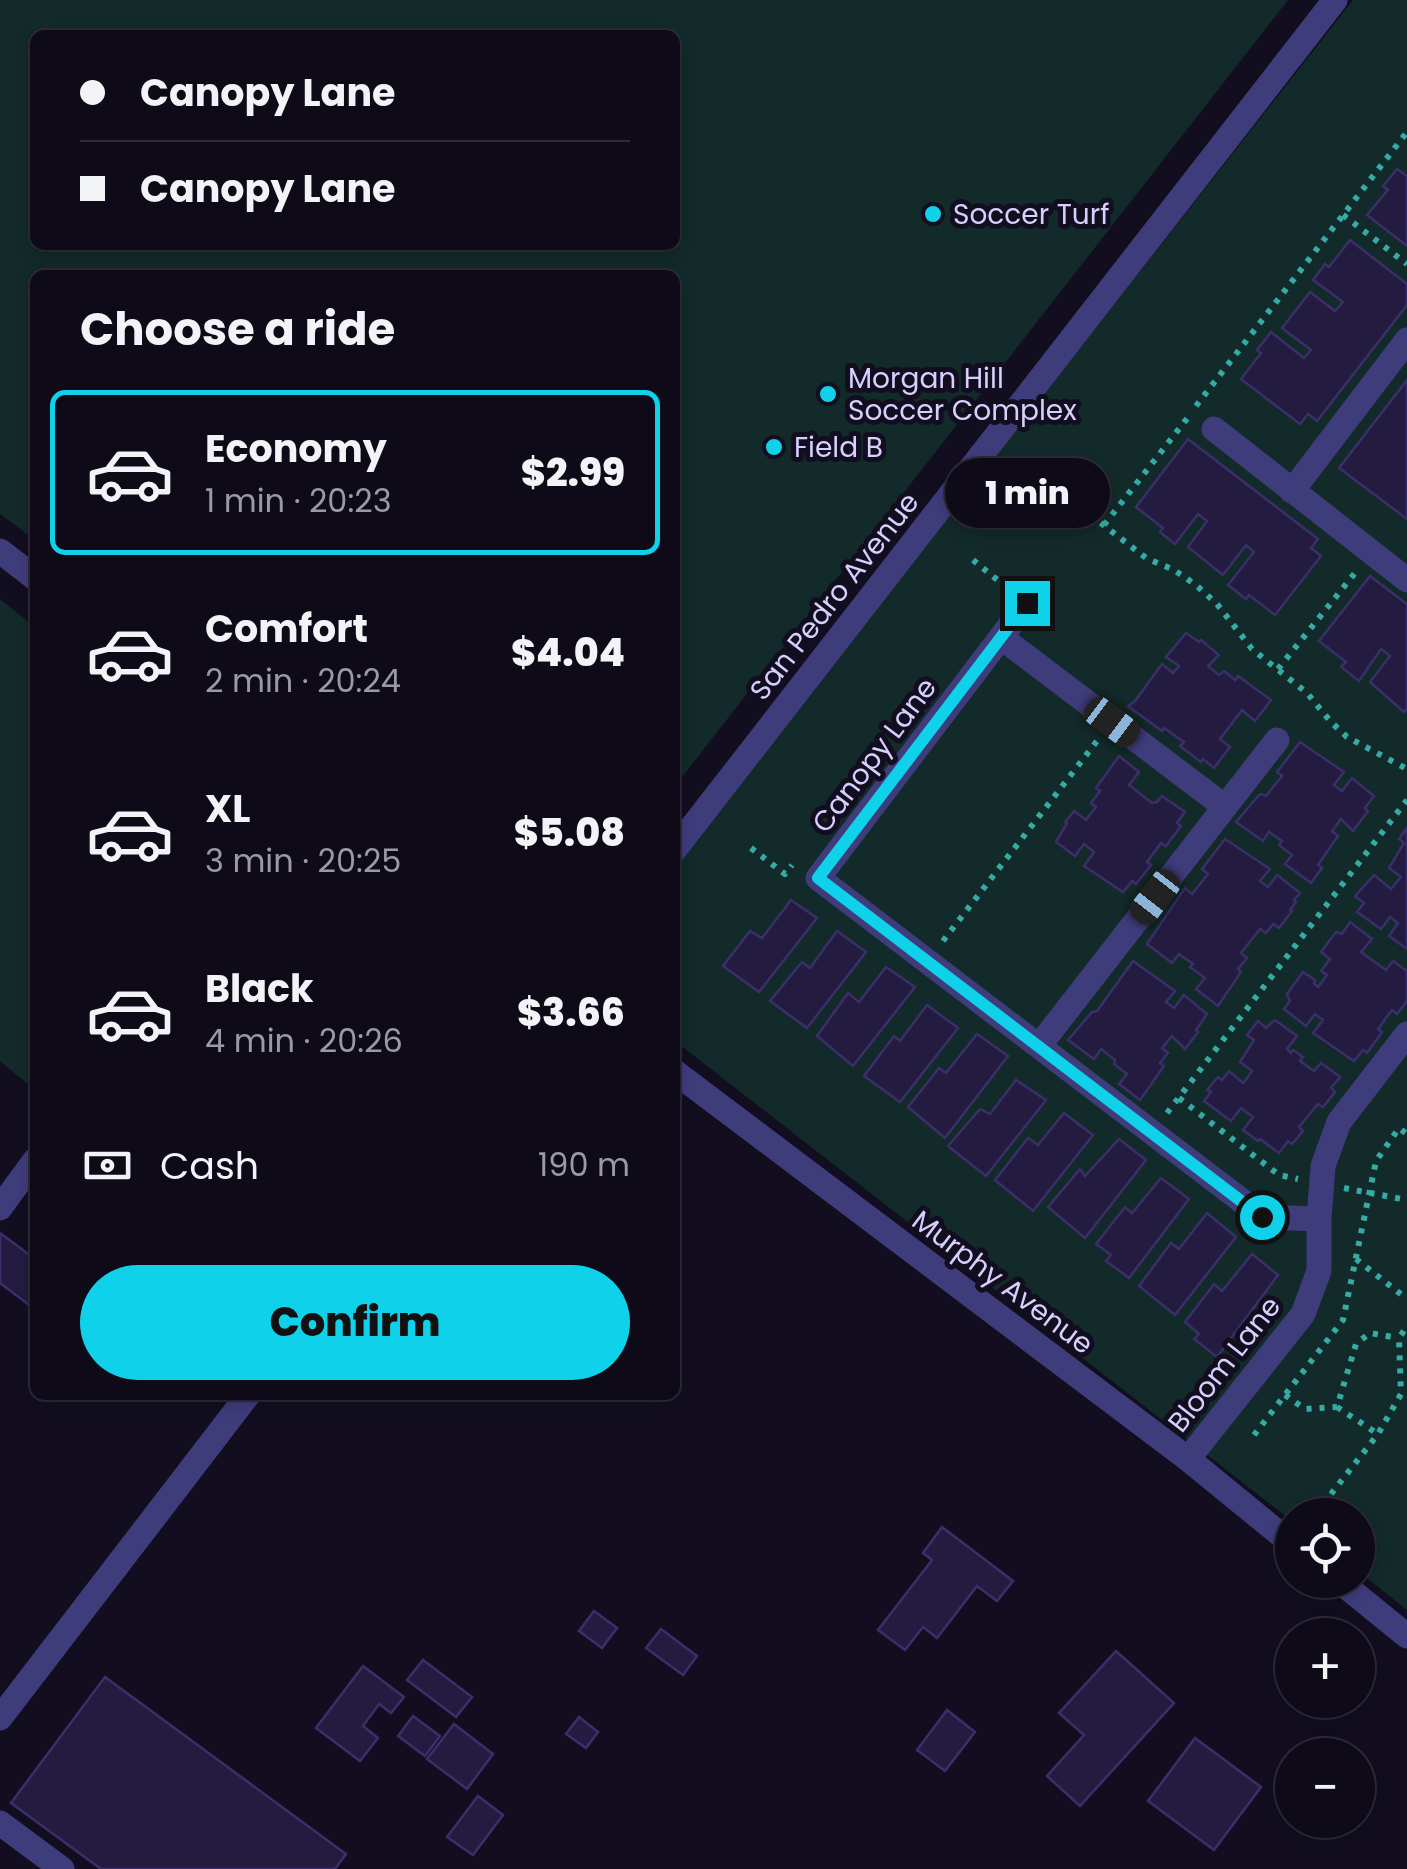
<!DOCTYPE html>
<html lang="en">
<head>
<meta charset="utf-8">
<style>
  :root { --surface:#0e0a18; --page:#171321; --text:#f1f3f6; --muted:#9b9aa2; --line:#2e2b37; --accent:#0fd2ea }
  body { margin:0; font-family:Poppins,sans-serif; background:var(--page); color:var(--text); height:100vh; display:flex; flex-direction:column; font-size:38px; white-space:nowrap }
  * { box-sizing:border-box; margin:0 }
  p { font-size:32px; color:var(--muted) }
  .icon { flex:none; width:55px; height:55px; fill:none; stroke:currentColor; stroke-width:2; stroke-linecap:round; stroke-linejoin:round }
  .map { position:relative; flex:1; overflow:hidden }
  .panel { position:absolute; left:30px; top:270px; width:650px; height:1130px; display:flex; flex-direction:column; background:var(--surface); border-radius:15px; box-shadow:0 5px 15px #0003,0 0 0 2px var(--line) }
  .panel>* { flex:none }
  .top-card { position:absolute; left:30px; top:30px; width:650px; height:220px; border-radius:15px; box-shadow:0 5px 15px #0003,0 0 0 2px var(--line); display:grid; align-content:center; height:220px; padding:0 50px; background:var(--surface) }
  .tools { position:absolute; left:1275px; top:1498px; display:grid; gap:20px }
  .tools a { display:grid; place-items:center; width:100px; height:100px; border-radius:50%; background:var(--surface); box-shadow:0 5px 15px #0003,0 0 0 2px var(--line); font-size:50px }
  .end { position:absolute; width:45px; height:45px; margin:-22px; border:12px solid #0fd2ea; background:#111; box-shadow:0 0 0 5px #111 }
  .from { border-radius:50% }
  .bubble { position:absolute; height:70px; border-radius:35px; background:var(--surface); box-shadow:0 5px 15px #0003,0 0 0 2px var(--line); font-size:32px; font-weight:800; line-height:70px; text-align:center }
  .car { position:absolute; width:30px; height:60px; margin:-30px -15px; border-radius:12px; box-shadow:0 0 8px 2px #0007; background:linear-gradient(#222 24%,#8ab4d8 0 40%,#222 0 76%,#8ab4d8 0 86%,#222 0) }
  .top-card b { display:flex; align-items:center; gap:35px; height:95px; font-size:38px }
  .top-card b+b { border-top:2px solid var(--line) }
  .top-card i { width:25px; height:25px; background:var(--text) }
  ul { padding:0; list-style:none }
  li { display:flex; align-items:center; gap:30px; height:165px; margin:0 20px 15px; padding:0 30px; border:5px solid transparent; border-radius:15px }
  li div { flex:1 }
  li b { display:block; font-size:38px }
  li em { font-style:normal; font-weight:800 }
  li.on { border-color:var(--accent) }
  li>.icon { width:90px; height:90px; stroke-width:1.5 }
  h2 { padding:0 50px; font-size:45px; line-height:120px }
  .pay { display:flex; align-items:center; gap:25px; height:110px; padding:0 50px; font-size:38px }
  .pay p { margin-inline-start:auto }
  .action { display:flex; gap:20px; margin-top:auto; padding:20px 50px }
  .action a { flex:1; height:115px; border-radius:60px; background:var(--accent); color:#111; font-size:40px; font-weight:800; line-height:115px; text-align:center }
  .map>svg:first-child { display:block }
</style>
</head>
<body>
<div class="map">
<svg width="1407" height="1869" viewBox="0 0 1407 1869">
  <rect width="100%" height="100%" fill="#120e20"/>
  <g fill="#122a29" fill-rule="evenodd">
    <path d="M0,0h1288l-613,786v-511h-640v265l-35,-26zM35,35h640v210h-640z"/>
    <path d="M1353,0h54v1610l-49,-39v-56h-66v6l-617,-480v-176z"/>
    <path d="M0,599l35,28v463l-35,-29z"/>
  </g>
  <g fill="#231c40" stroke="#3b2f6a" stroke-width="2.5">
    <path d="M1397,169l10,7v70l-40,-31 21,-25 -5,-4z"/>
    <path d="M1350,240l57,44v21l-90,116 -9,-7 -8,10 -59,-45 20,-26 -4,-3 14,-18 33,26 7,-8 -29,-22 28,-36 25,19 8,-9 -30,-22 12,-16 4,3z"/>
    <path d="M1407,380v139l-68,-51z"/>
    <path d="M1188,439l130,100 -7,9 10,8 -46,59 -26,-20 -3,4 -18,-14 26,-33 -8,-7 -23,30 -35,-28 19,-26 -9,-7 -23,30 -15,-12 3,-4 -27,-21z"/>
    <path d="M1370,576l37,28v105l-3,3 -34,-30 20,-26 -9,-7 -22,32 -18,-14 5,-5 -27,-21z"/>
    <path d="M1186,633l13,9 2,-2 18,15 -11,11 11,9 5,-4 11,9 3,-4 33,24 -16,21 -13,-11 -22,29 10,8 -16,21 -11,-9 -2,3 -21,-16 4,-4 -20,-14 -2,3 -34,-25 7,-5 27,-37 11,9 6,-7 -13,-9z"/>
    <path d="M1300,742l44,30 -10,13 8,6 10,-13 22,18 -9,12 3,3 -15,20 -12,-12 -9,12 6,5 -20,29 4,3 -11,15 -26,-19 7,-9 -13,-10 3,-4 -13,-9 -6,9 -27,-19 23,-27 3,-1 4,2 16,-20 -5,-4z"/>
    <path d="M1119,756l20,16 -10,13 23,18 5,-1 5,-6 23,16 -8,11 4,3 -15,20 -5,-3 -14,19 4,3 -15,19 -4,-3 -9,11 -39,-26 10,-14 -10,-8 -9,12 -19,-14 11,-19 -2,-1 9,-11 12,9 10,-13 -5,-4 9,-12 -4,-3z"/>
    <path d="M1407,828v121l-18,-13 9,-13 -8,-6 -9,12 -24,-17 7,-9 -9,-7 19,-21 17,14 10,-12 -12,-9 15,-25 -5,-4z"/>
    <path d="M1225,839l45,30 -10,12 8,6 9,-12 23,18 -6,7 2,2 -6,8 2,1 -13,17 -6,-4 -7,9 -6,-4 -19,24 6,5 -9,11 3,3 -23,34 -22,-17 9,-11 -15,-11 3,-3 -14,-10 -7,9 -25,-19 38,-56 7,6 16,-20 -6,-5z"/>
    <path d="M791,900l26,18 -58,74 -36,-26 27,-35 12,7z"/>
    <path d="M1350,922l22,17 -11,13 25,18 7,-9 14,10v30l-10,13 -5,-4 -14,19 4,3 -15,21 -4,-3 -9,11 -41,-28 10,-13 -8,-6 -9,12 -22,-17 6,-8 -3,-7 16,-22 12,8 -1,3 4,4 9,-12 -6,-4 9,-12 -9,-7 15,-20 6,2z"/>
    <path d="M837,931l29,21 -59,76 -37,-27 32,-39 8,6z"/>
    <path d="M1133,961l42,30 -9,11 8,6 10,-13 23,19 -11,16 2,2 -13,17 -13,-13 -10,12 6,5 -8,10 4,3 -24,34 -21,-16 8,-10 -13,-10 1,-4 -14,-11 -7,10 -26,-19 24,-28 5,-1z"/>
    <path d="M886,967l29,20 -62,79 -36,-30 31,-43 11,9z"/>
    <path d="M927,1005l31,23 -58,74 -36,-26 30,-40 6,5z"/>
    <path d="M1275,1020l22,16 -10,13 4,4 2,-3 10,7 -3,4 14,10 7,-8 19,14 -9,11 4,4 -12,15 -5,-3 -19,23 4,4 -11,13 -4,-3 -9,12 -19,-14 -2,2 -15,-11 10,-13 -12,-9 -10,13 -27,-20 7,-9 -4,-2 11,-13 4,3 7,-9 14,12 2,-2 7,-10 -12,-9 14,-22 -7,-5 11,-14 8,7z"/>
    <path d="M977,1034l31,22 -63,82 -37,-31 31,-39 7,5z"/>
    <path d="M1016,1080l30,20 -60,76 -38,-30 32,-37 10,5z"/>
    <path d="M1064,1113l29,22 -60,76 -38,-31 33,-42 10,7z"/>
    <path d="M1119,1139l27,21 -61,78 -37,-31 32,-38 5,7z"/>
    <path d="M1161,1178l28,21 -60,79 -23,-17 5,-6 -15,-11 29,-37 7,6z"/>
    <path d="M1207,1213l29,24 -61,78 -36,-29 32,-43 8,6z"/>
    <path d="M0,1233l35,26v46l-2,3 -33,-25z"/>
    <path d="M1252,1254l26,21 -61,82 -23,-18 5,-5 -14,-12 29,-38 8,7z"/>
    <path d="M942,1527l71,54 -16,20 -20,-15 -40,52 -14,-11 -18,23 -27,-20 54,-70 -9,-7z"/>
    <path d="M594,1611l23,17 -15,20 -23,-17z"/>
    <path d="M661,1629l36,27 -14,19 -37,-27z"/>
    <path d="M1116,1651l58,52 -94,103 -33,-30 37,-41 -25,-22z"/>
    <path d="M423,1660l49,37 -16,20 -49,-37z"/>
    <path d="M363,1666l41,31 -13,16 -12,-9 -16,22 15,12 -18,23 -44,-33z"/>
    <path d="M105,1677l241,177 -11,15h-234l-90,-66z"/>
    <path d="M947,1710l28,22 -30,39 -28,-21z"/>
    <path d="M413,1716l27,20 -15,20 -27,-20z"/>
    <path d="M579,1717l19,15 -12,16 -20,-14z"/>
    <path d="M454,1724l39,30 -26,35 -40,-30z"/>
    <path d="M1195,1738l66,49 -47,63 -66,-49z"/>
    <path d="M478,1796l25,19 -30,40 -26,-18z"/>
  </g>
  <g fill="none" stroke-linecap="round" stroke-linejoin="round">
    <g stroke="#36aba5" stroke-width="6" stroke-dasharray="5 8" stroke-linecap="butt">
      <path d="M1343,215l64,49"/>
      <path d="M1196,406l211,-274"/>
      <path d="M1039,475l107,83 28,12 22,15 21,19 35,45 55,44 24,29 16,15 60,32"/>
      <path d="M1104,525l85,-109"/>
      <path d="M973,560l33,27"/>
      <path d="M1278,669l77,-96"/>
      <path d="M751,848l34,26 7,-9"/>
      <path d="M943,941l154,-200"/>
      <path d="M1179,1098l100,77 19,4"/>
      <path d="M1167,1113l240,-313"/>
      <path d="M1344,1188l63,12"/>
      <path d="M1356,1259l51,40"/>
      <path d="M1285,1395l20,14 32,-2 19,-63 14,-11 28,5"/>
      <path d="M1337,1407l41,27"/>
      <path d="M1254,1435l89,-115 33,-159 23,-33 8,6"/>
      <path d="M1331,1494l47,-60 23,-40 -2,-56 8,-12"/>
    </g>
    <g stroke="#3f3c7c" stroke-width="25">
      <path d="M1214,429l193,151"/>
      <path d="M1292,491l115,-151"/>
      <path d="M0,551l35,27"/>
      <path d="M1027,603l-209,275 445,339 56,2"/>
      <path d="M1002,638l223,169"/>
      <path d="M675,849l660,-849"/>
      <path d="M1039,1046l238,-306"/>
      <path d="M675,1072l513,387 104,85"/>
      <path d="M0,1208l35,-48"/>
      <path d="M1188,1459l115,-145 16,-43v-52l4,-53 16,-44 68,-88"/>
      <path d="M1338,1580l69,56"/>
      <path d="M0,1718l248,-323"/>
      <path d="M0,1823l62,46"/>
    </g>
  </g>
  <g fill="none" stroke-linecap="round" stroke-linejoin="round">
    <path stroke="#0fd2ea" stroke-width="12" d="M1027,603l-209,275 444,339"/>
  </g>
  <g fill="#0fd2ea" stroke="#120e20" stroke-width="4">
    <circle cx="933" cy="214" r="10"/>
    <circle cx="828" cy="394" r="10"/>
    <circle cx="774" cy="447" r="10"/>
  </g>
  <g text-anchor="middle" stroke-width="10" stroke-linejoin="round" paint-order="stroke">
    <g font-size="28" fill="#d6d0fc" stroke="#120e20" text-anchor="start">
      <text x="953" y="224">Soccer Turf</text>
      <text x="848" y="388">Morgan Hill<tspan x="848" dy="32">Soccer Complex</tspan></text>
      <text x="794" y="457">Field B</text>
    </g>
    <g font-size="28" fill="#d6d0fc" stroke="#120e20">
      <text transform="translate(834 596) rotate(-52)" y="10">San Pedro Avenue</text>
      <text transform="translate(874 755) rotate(-53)" y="10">Canopy Lane</text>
      <text transform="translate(1003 1282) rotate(37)" y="10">Murphy Avenue</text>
      <text transform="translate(1224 1364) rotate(-52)" y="10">Bloom Lane</text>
    </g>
  </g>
</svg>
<div class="tools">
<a><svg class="icon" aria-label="locate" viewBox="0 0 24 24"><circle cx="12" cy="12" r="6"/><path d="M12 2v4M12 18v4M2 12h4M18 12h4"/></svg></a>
<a>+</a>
<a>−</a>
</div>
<i class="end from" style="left:1262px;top:1217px"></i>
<i class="end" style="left:1027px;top:603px"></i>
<div class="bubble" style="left:945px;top:458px;width:165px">1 min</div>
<i class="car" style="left:1112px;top:722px;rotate:127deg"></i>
<i class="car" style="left:1155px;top:897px;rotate:218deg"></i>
<div class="top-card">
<b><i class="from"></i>Canopy Lane</b>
<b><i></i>Canopy Lane</b>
</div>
<section class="panel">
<h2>Choose a ride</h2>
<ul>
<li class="on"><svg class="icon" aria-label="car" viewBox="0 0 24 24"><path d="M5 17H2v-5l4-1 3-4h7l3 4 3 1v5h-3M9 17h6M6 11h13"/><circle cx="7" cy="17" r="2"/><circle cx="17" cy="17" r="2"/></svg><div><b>Economy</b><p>1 min · 20:23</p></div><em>$2.99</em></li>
<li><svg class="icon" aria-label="car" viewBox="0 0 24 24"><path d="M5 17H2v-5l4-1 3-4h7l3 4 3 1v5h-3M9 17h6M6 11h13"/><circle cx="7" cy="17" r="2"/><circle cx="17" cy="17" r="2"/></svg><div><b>Comfort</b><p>2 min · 20:24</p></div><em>$4.04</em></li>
<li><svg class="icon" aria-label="car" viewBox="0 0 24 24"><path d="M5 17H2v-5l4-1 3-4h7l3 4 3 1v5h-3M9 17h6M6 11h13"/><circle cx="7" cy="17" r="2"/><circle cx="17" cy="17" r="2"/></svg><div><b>XL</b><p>3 min · 20:25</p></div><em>$5.08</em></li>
<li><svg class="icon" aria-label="car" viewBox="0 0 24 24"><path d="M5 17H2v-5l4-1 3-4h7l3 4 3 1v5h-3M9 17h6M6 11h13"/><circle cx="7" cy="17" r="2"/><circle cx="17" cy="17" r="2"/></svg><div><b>Black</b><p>4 min · 20:26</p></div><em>$3.66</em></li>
</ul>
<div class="pay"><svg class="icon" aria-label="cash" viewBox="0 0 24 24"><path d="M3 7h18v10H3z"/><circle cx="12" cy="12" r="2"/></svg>Cash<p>190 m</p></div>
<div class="action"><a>Confirm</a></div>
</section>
</div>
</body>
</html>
